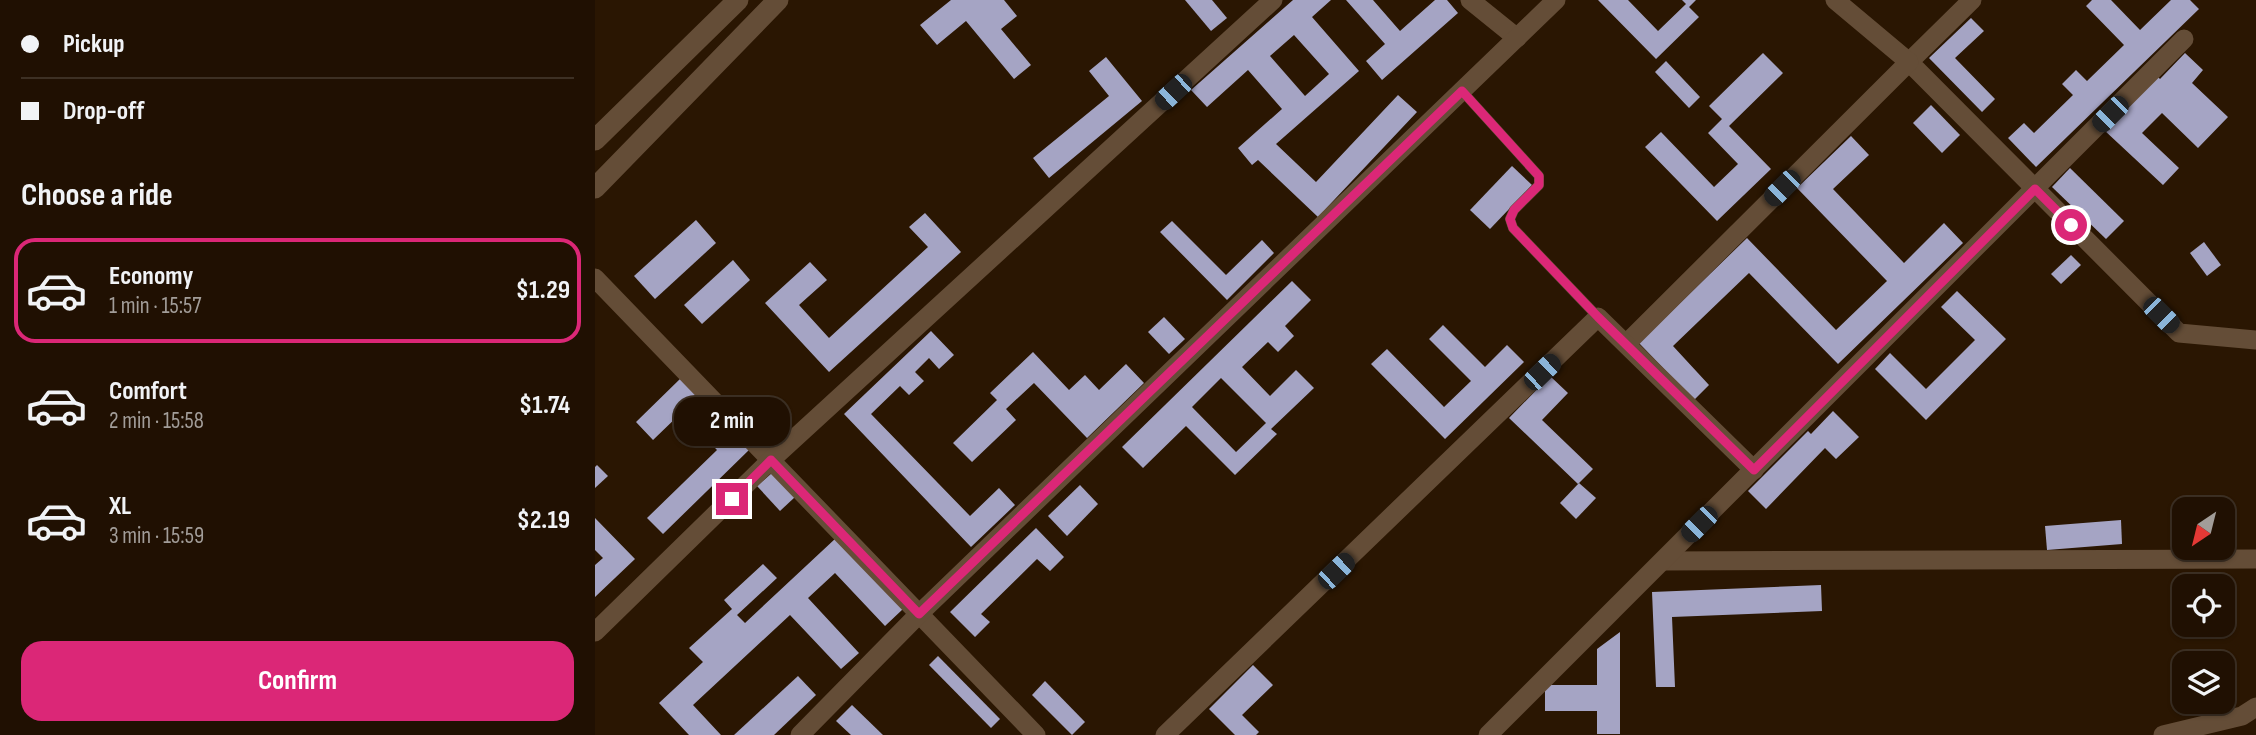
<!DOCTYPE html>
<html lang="en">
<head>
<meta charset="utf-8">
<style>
  :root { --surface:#201002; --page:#28190c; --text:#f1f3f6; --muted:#a29d99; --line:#3d3024; --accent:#db2777 }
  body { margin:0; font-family:"Sofia Sans Condensed",sans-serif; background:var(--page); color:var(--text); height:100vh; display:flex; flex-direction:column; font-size:26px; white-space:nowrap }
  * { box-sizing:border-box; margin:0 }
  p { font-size:23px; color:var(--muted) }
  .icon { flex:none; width:38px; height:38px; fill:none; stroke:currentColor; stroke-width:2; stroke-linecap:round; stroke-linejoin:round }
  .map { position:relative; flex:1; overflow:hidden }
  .drawer { display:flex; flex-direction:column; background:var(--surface); width:595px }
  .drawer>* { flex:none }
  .hud { display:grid; align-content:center; height:154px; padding:0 21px; background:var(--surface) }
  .needle { width:46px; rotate:215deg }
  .buttons { position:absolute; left:1577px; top:497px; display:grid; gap:14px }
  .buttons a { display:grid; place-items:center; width:63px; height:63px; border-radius:14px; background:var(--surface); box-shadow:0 2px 5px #0004,0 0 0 2px var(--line); font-size:35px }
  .end { position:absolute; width:32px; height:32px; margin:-16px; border:9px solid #db2777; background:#fff; box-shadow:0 0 0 4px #fff }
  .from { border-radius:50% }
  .bubble { position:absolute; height:49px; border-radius:21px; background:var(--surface); box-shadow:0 2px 5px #0004,0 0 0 2px var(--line); font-size:23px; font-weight:700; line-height:49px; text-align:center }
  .car { position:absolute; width:21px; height:42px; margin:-21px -10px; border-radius:9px; box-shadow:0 0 5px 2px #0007; background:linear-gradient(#222 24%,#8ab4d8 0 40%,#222 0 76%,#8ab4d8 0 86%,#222 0) }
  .hud b { display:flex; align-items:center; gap:24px; height:66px; font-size:26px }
  .hud b+b { border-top:2px solid var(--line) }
  .hud i { width:18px; height:18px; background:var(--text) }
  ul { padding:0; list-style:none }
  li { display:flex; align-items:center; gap:21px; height:105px; margin:0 14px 10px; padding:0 7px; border:4px solid transparent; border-radius:21px }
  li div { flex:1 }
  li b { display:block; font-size:26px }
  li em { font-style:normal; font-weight:700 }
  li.on { border-color:var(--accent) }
  li>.icon { width:63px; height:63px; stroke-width:1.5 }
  h2 { padding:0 21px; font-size:32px; line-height:84px }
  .cta { display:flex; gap:14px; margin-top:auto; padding:14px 21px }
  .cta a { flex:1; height:80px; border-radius:21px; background:var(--accent); color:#fff; font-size:28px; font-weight:700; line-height:80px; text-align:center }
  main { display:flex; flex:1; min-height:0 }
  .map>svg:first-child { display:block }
</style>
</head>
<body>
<main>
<section class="drawer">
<div class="hud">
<b><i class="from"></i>Pickup</b>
<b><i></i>Drop-off</b>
</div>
<h2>Choose a ride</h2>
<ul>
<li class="on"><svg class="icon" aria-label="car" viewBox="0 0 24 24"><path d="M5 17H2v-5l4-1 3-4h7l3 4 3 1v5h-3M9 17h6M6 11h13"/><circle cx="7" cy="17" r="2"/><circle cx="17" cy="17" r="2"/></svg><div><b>Economy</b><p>1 min · 15:57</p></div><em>$1.29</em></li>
<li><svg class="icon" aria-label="car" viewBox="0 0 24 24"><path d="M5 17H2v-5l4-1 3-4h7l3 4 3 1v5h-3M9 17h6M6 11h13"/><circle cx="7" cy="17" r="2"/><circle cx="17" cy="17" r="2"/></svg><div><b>Comfort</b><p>2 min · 15:58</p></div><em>$1.74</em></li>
<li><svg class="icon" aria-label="car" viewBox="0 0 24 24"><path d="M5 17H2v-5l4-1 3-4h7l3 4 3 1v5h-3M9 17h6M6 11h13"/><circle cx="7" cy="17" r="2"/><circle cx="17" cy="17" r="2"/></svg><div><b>XL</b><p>3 min · 15:59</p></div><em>$2.19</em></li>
</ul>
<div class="cta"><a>Confirm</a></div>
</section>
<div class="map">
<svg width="1661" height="735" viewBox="0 0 1661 735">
  <rect width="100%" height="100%" fill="#2a1602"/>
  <g fill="#a5a4c4" fill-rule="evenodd">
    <path d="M356,0h53l13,16 -16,13 30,36 -17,14 -48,-58 -29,24 -17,-20z"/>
    <path d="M590,0h27l15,18 -16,13z"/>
    <path d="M698,0h38l-19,17 47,54 -83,73 40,38 82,-87 19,17 -99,105 -60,-57 -6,5 -14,-17 44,-39 -34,-39 -41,37 -16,-17zM699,35l35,39 -24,22 -35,-40z"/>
    <path d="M751,0h27l27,31 35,-31h12l11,13 -76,67 -16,-19 19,-17z"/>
    <path d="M1003,0h30l30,31 28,-27 -4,-4h14l-7,7 10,10 -43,42z"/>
    <path d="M1497,0h19l29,30 31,-30h19l9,9 -163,158 -28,-29 16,-15 10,10 39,-38 -11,-11 14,-14 11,11 37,-36 -38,-39z"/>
    <path d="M1376,18l13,13 -29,27 40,41 -13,13 -53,-54z"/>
    <path d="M1168,53l20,20 -54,53 42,43 -54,52 -72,-74 16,-15 53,55 24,-23 -30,-31 14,-14 -13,-13z"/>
    <path d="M1590,53l18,17 -11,13 36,34 -30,31 -36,-35 -20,20 37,35 -16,17 -59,-55 52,-55 4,4z"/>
    <path d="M511,57l36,44 -93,77 -16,-20 76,-62 -20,-25z"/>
    <path d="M1071,61l34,36 -11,11 -34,-36z"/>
    <path d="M1336,105l29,30 -18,18 -29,-30z"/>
    <path d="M1256,136l18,19 -36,34 71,74 40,-40 19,20 -125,121 -89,-91 -76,73 36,39 -15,15 -55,-57 108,-105 89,92 51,-49 -90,-93z"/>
    <path d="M917,166l20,19 -42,44 -20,-19z"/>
    <path d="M1475,168l54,53 -18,18 -54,-52z"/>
    <path d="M330,213l36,39 -132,120 -64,-69 45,-41 17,18 -28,25 30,33 99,-91 -19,-20z"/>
    <path d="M101,220l20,23 -61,56 -21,-23z"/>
    <path d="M577,221l54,54 36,-35 12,13 -47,47 -67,-68z"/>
    <path d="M1609,242l17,23 -14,11 -17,-23z"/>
    <path d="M1476,255l10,10 -20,19 -10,-10z"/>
    <path d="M138,260l17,20 -48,44 -18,-19z"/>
    <path d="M697,281l19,19 -26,26 9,10 -16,16 -10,-10 -26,25 28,29 26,-26 18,18 -43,41 6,5 -42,41 -49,-49 -43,42 -21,-21zM626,378l45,45 -30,29 -44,-45z"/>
    <path d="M1362,291l49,48 -80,81 -51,-51 15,-16 36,36 49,-49 -34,-33z"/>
    <path d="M569,317l21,22 -16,15 -21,-22z"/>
    <path d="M848,325l42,42 22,-22 17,17 -79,77 -74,-75 16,-15 57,58 27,-26 -42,-42z"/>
    <path d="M336,331l23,24 -15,14 -10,-11 -14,14 9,9 -15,14 -9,-9 -29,28 99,102 29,-28 16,17 -44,42 -127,-133z"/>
    <path d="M438,352l36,38 16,-15 14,15 27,-26 18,19 -57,55 -53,-55 -28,26 10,11 -44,42 -19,-19 44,-43 -7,-7z"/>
    <path d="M955,376l18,17 -26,27 51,49 -15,15 -69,-66z"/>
    <path d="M86,378l69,71 -87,85 -16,-16 70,-68 -36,-37 -28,27 -17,-18z"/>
    <path d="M1238,411l26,26 -23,22 -11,-11 -59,61 -18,-18 60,-60 3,3z"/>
    <path d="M2,465l11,11 -13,12v-21z"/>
    <path d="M177,473l23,24 -15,14 -23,-25z"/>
    <path d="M984,483l17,15 -20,21 -16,-16z"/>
    <path d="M485,485l18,19 -31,32 -19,-20z"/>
    <path d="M0,518l40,41 -40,38v-32l8,-7 -8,-8z"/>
    <path d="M1526,520l1,24 -75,6 -2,-24z"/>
    <path d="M441,528l28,29 -14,14 -13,-12 -56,55 9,8 -15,15 -25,-25z"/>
    <path d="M241,538l67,71 -18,17 -50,-53 -27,25 51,55 -18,16 -51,-54 -97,90 28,30h-32l-30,-32 44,-41 -14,-14 43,-39 -8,-9 39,-36 14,14 -40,37 8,8z"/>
    <path d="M1226,585l1,26 -150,6 3,70h-19l-4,-95z"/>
    <path d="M1025,632v102h-23v-23h-52v-26h52v-36z"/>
    <path d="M343,656l62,63 -9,9 -62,-63z"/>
    <path d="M658,665l20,20 -31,30 17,17 -3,3h-21l-26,-26z"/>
    <path d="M203,676l18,19 -42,40h-40z"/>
    <path d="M450,681l40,41 -13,13 -40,-40z"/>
    <path d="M257,705l31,30h-32l-15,-14z"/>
  </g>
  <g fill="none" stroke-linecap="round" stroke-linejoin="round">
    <path stroke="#644d37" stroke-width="10" d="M867,91l77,85v9l-25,25 -4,9 3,9 85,89"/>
    <g stroke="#644d37" stroke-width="19">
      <path d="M875,0l47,38"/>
      <path d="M1377,0l-63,62 270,271 77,7"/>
      <path d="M0,278l441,457"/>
      <path d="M1031,344l283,-282 -74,-62"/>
      <path d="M1068,561l593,-2"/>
      <path d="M0,632l176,-172 502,-460"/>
      <path d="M205,735l119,-121 637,-614"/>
      <path d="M570,735l433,-418 156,153"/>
      <path d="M893,735l696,-696"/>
      <path d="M1568,735l79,-19 14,-9"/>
    </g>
    <g stroke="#644d37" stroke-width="21">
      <path d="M0,140l143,-140"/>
      <path d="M0,188l183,-188"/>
    </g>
  </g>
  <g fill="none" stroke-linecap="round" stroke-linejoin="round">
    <path stroke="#db2777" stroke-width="9" d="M137,499l39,-39 148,154 543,-523 77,85v9l-25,25 -4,9 3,9 85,89 156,153 281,-281 36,36"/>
  </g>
</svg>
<div class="buttons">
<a><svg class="needle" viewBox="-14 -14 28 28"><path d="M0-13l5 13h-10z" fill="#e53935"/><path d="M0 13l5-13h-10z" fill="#a29d99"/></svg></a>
<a><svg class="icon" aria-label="locate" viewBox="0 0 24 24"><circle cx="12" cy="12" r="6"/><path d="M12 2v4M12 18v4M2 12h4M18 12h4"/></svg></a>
<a><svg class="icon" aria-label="layers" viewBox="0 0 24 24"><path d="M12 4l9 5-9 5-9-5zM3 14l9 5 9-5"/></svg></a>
</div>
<i class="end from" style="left:1476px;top:225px"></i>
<i class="end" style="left:137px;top:499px"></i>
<div class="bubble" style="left:79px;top:397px;width:116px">2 min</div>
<i class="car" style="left:578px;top:92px;rotate:227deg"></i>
<i class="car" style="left:1515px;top:114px;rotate:225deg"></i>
<i class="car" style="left:1187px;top:188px;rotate:225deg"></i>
<i class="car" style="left:1566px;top:315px;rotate:135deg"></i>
<i class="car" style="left:947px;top:372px;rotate:46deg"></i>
<i class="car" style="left:1104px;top:524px;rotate:225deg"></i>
<i class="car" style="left:741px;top:571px;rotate:46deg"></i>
</div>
</main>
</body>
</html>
